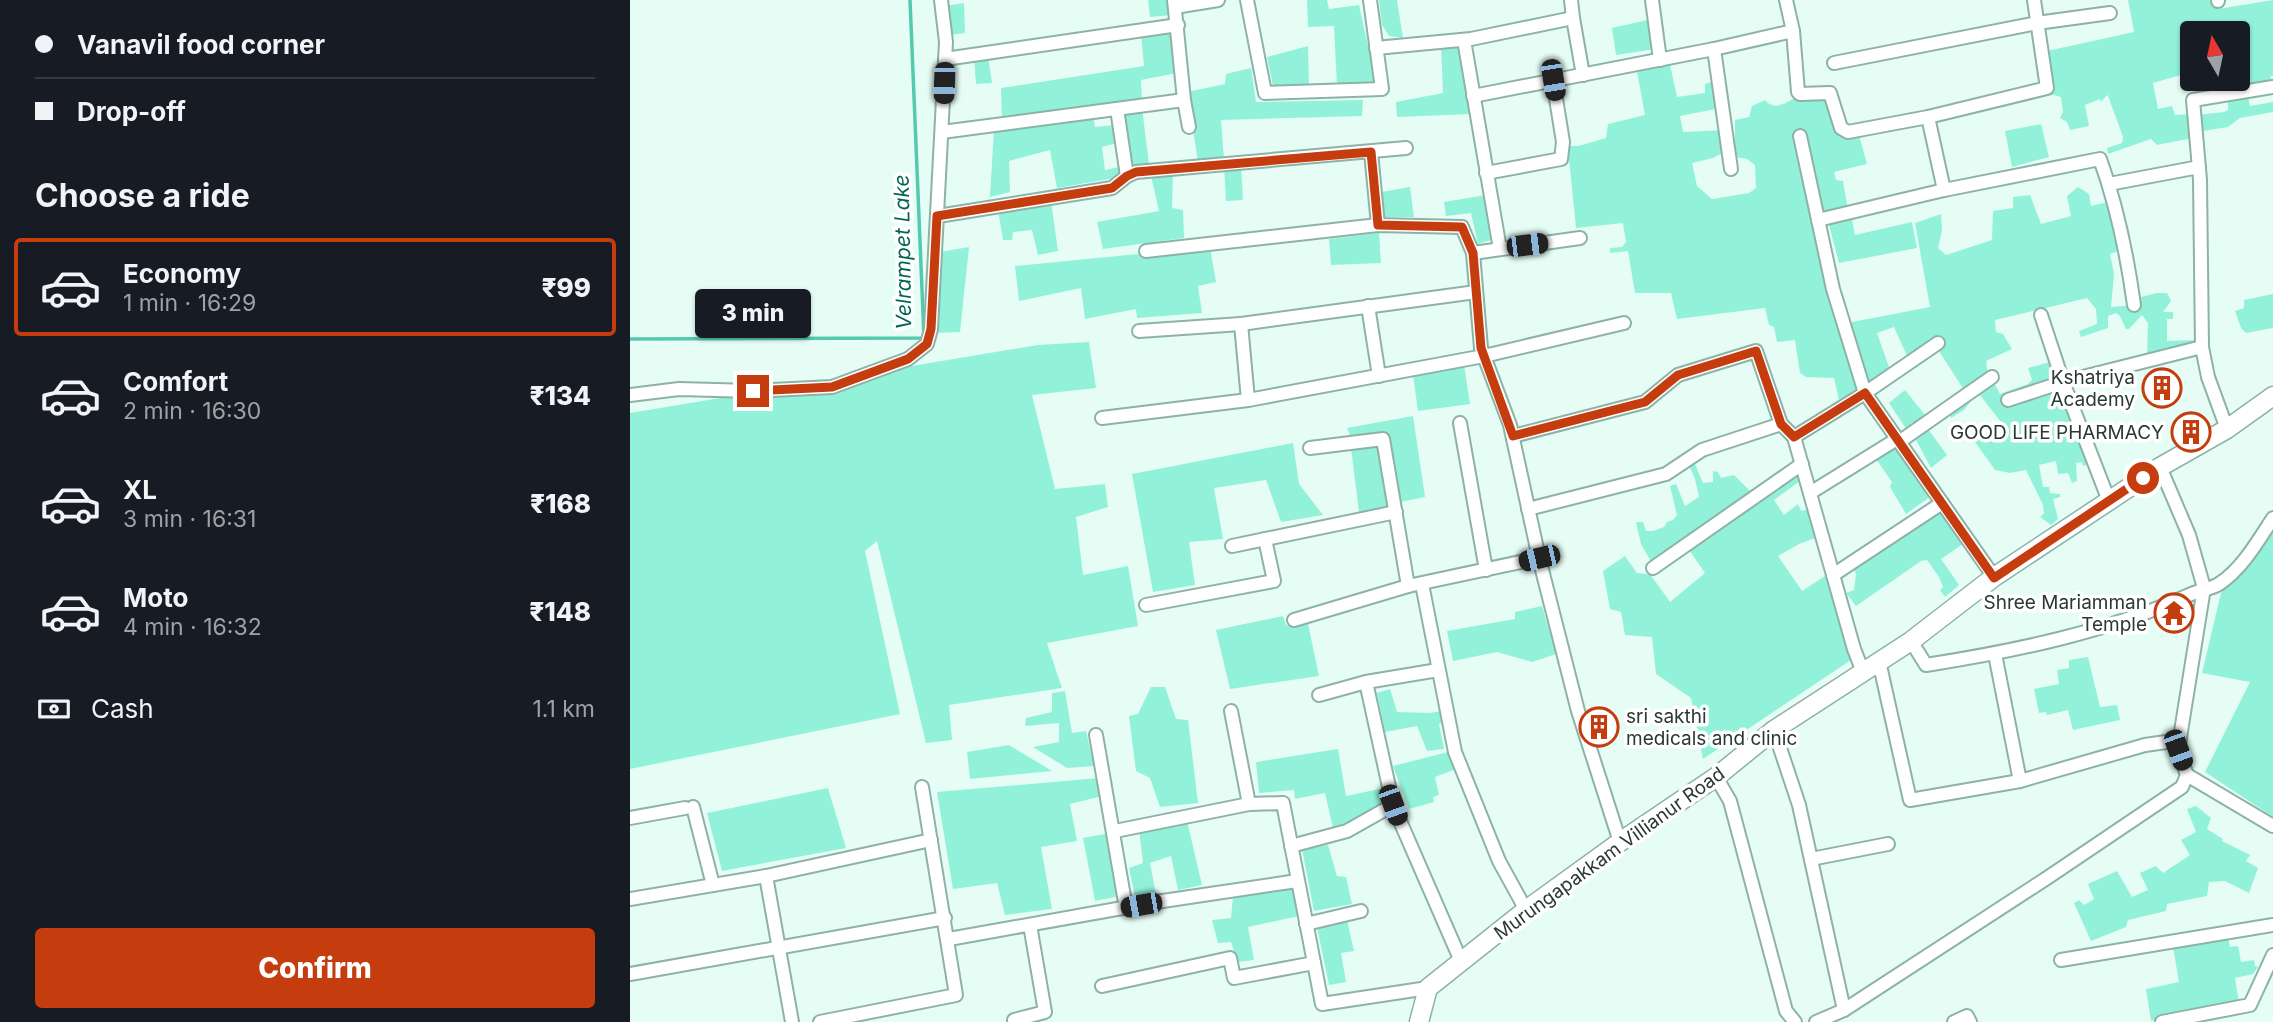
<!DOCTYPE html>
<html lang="en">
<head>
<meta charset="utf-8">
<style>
  :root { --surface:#171b24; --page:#242831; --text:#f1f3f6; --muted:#9ea1a6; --line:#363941; --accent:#c53c0e }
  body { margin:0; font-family:Inter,sans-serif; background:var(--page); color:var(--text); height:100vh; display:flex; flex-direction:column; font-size:26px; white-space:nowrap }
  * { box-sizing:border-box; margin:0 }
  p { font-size:23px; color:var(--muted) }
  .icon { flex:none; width:38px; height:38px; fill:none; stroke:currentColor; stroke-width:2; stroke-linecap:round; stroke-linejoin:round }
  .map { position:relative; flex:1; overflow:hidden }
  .sheet { display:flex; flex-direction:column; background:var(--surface); width:630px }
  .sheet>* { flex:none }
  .guide { display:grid; align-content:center; height:154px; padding:0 35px; background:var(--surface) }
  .needle { width:46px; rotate:351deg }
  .fabs { position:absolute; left:1550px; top:21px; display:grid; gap:14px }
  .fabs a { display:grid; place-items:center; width:70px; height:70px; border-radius:7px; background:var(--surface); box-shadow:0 2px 5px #0004; font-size:35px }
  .end { position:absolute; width:32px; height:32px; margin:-16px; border:9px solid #c53c0e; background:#fff; box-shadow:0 0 0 4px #fff }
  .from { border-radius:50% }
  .bubble { position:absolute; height:49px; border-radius:7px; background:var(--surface); box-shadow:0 2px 5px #0004; font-size:23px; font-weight:800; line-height:49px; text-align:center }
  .car { position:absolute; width:21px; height:42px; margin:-21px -10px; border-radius:9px; box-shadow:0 0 5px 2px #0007; background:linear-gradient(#222 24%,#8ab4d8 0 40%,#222 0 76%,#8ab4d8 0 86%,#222 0) }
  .guide b { display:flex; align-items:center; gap:24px; height:66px; font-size:26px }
  .guide b+b { border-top:2px solid var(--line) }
  .guide i { width:18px; height:18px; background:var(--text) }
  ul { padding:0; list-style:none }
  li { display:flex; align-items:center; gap:21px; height:98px; margin:0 14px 10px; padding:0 21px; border:4px solid transparent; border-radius:7px }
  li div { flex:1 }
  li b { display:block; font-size:26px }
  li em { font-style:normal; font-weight:800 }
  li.active { border-color:var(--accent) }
  li>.icon { width:63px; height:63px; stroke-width:1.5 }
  h2 { padding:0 35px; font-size:32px; line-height:84px }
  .pay { display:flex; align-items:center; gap:18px; height:77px; padding:0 35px; font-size:26px }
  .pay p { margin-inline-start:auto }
  .cta { display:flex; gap:14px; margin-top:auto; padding:14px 35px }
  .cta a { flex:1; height:80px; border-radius:7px; background:var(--accent); color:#fff; font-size:28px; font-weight:800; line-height:80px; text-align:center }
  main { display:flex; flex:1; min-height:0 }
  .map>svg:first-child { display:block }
</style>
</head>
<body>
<main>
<section class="sheet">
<div class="guide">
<b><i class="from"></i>Vanavil food corner</b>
<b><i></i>Drop-off</b>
</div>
<h2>Choose a ride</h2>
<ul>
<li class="active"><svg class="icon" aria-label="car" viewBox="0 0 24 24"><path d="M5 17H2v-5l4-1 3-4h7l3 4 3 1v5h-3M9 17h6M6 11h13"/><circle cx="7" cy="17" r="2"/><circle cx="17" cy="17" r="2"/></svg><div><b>Economy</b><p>1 min · 16:29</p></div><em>₹99</em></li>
<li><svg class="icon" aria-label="car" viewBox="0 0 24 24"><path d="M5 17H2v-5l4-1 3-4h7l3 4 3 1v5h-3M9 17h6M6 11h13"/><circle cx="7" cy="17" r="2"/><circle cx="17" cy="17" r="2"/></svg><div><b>Comfort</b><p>2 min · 16:30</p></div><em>₹134</em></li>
<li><svg class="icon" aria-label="car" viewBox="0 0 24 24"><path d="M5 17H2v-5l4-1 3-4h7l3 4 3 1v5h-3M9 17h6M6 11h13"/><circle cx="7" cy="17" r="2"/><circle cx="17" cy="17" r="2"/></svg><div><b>XL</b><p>3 min · 16:31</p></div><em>₹168</em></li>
<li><svg class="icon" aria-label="car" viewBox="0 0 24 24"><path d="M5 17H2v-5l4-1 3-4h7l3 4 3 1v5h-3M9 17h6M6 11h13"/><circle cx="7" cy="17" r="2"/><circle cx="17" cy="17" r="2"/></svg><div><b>Moto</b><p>4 min · 16:32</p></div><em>₹148</em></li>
</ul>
<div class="pay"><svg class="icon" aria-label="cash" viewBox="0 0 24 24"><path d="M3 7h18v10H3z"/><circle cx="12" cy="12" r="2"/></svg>Cash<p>1.1 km</p></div>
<div class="cta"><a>Confirm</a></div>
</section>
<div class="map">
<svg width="1643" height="1022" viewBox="0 0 1643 1022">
  <rect width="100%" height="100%" fill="#e6fdf6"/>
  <g fill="#92f1d9" fill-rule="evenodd">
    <path d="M518,0h20l3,15 -21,2z"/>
    <path d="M677,0h20l2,9 30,-4 17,77 -39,4 -3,-60 -26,1z"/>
    <path d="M749,0h18l6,38 -14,-2 -7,-11z"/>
    <path d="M1498,0h81l9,9 55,-9v76h-2l-1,7 -42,11 -1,-8 -32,6 -4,-20 -38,11 5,26 14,-3 3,9 17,-1 3,16 -7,9 -31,6 -6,-6 -43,15 -1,-6 15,-5 1,-6 -15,-41 -1,-1 -6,7 -1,-3 -15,6 4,21 -19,4 -3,-8 -7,-4 3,-6 -2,-15 -15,-4 1,-42 87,-19zM1563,33h45v46h-45z"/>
    <path d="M334,3l1,30 -17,2 -3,-29z"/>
    <path d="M1022,19l3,30 -39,6 -4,-27z"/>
    <path d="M545,29l2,44 -36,7 1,22 -140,16 -1,-30 143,-22 -3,-32z"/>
    <path d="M678,46l1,42 -36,-2 -6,-29z"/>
    <path d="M830,46l13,68 -76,3 -1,-15 47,-9 -2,-46z"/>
    <path d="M358,56l4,27 -16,1 -2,-26z"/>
    <path d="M1039,60l8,37 28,-4v-9l13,-4 3,28 -41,8 3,16 41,-2 2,21 -13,7 -21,5 5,23 15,13 37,-6 7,-5 -1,-23 -8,-6 -12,-2 -6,-16 6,-2v-19l14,-3 3,-11 13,-6c12,14 25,-2 37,-5 7,-2 16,-1 24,-2l13,36 20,6 8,29 -33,8 2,8 7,1 5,29 -28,7 40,172 -21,11 -5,-22 -28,-1 -6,-4 -5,-33 -18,2 -3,-15 -5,-2 -4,-17 -88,11 -6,-26h-36l-7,-42 -18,2v-5l12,-1 4,-5 -3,-19 -47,5 -7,-69 -6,-2 2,-11h13l28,-8 2,-14 37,-9 -9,-49z"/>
    <path d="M621,68l5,34 107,-2 -1,16 -141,4 3,40 -26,2 -11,-70 38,-8 1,-10z"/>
    <path d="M1617,92l3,14 23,-4v10l-33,6 -12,9 -31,5v-17l27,-3 4,-2v-15z"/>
    <path d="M512,108l7,56 -21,3 -8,-55z"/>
    <path d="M463,115l2,12 20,-2 2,18 -15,4 3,23 14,-3 2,10 -64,11 -7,-38 -41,11 1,31 -20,5 4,-68z"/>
    <path d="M1411,124l8,33 -37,10 -7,-36z"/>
    <path d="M611,165l2,35 -17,1 -2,-35z"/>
    <path d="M543,172l-1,36 11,2 1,28 -81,11 -6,-27 62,-11 -8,-35z"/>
    <path d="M780,187l4,30h-31l-2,-25z"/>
    <path d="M1448,187l11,7 2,12 21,-5 12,48 -14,5 4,20 -3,33 23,-2 7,-5 -4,-2 20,-5h10l4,8 -8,11h10v7h-6v22l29,-1 4,6 -53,11 1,-34 -6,-8 -13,14h-3l-6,-13 -4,-3 -8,3v12l-27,9 -2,-6 18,-7 -1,-15 -9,-11 -92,22 1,12 7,2 9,15 -26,12 2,15 -24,14 -25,-39 7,-7 -6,-7 -33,19 -13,-29 -17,6 13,37 -24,14 -19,-61 83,-16 -15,-84 26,-9 1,16 -4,18 8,7 46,-15 1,-29 20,-3v-11l17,-2 11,29 30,-8 -4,-20z"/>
    <path d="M856,195l8,44 -16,5 -7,-31 -25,3 -2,-14z"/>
    <path d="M421,201l7,50 -20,4 -6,-25 -19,2 -1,8h-9l-5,-30z"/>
    <path d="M1221,214l4,21 57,-13 5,26 -78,15 -11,-42z"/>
    <path d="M749,233l2,30 -50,2 -2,-26z"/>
    <path d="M339,247l-9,85 -24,1 4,-81z"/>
    <path d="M580,247l6,35 -18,4 4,27 -65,5 -1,-9 -51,10 -4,-31 -62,13 -4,-35z"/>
    <path d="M1643,294v34l-27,5 -5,-5 -6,-17 9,-3v-8z"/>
    <path d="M459,342l7,46 -64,7 23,94 50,-5 3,23 -32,10 7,58 45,-9 10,60 -91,17 15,45 -113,17 3,35 -26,3 -49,-202 -12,10 35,163 -270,55v-356l408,-68z"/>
    <path d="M1424,357l38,106 -9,3 -1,-4 -6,1 1,18 -5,2 -4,-10 -10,1 -2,-13 -17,4 4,22h6l1,6 10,1v3l-7,2 5,20 -7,6 -11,-8 4,-4 -1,-8 -17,-35 -16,3 -15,-3 -20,-28 21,-11 5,-9 -25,-32 16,-11 8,15 28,-10 4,-4 -4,-12 22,-6z"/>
    <path d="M834,365l6,39 -52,7 -5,-36z"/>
    <path d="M1275,390l20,25 -18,15 -18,-27z"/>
    <path d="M1345,391l2,2 -13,17 -13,8 -1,-4 -3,1 -19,14 19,26 -16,13 -16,-30 10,-11z"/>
    <path d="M783,416l12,81 -25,5 -11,-68 -38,4 -4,-10z"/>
    <path d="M1267,441l37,53 -28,20 -16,-27 2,-5 -18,-26z"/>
    <path d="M663,443l6,41 24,31 -42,7 -15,-42 -52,8 9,51 -34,3 6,43 -42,7 -21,-118z"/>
    <path d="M749,443l11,64 -31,5 -8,-64z"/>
    <path d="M1063,459l10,24 10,-1v-11l5,1 3,6 13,-3 19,19 -100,71 -12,-21 -5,-22h7l3,9h7l11,-4 3,-5 6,-2 4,-5 -7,-29 6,-2 9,22 14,-9 -4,-18 -7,-16z"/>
    <path d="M1165,470l5,11 -26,19 10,15 14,-11 3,7 9,-2 8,28 -19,7 -21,12 24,35 23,-15 26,84 -148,99 -12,-61 -35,-24 -4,-37 -27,-2 -4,-23 -11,-3 -7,-38 22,-15 12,17 13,1 20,28 35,-29 -18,-26z"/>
    <path d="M1311,506l25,36 -25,17 18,26 -14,12 -5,-7 3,-3 -4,-10 -12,-17 -6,1 -65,45 -10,-13 8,-3 2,-16 -4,-9z"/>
    <path d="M1643,528v289l-68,-45 45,-90 -48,-9 19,-80 24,-26z"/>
    <path d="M912,606l14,48 -24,8 -35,-10 -44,9 -6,-30 68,-12v-7z"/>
    <path d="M653,616l3,9 22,-1 11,52 -89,13 -14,-59z"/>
    <path d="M1458,657l12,50 17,-2 3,15 -47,10 -5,-20 -21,5 -1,-3 -7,1 -5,-24 25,-5 -2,-14 12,-2v-8z"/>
    <path d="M521,687h14l11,32 12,1 10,83 -38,4 -10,-29 -14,-7 -7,-55 9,-2z"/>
    <path d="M760,689l7,23 33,1 12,-2 2,10 -5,3 5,25 -17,2 -10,-25 -32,6 -8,-39z"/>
    <path d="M435,691l7,42 14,-2 8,35 -27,2 -34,-21 26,-5v-19l-34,3 1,-8 26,-6v-19z"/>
    <path d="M379,745l43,26 -82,8 -3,-27z"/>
    <path d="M708,749l8,47 38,-8 4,15 -36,19 -19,6 -8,-35 -30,6 -1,-9 -35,3 -3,-31z"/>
    <path d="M818,752l8,17 -21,8 4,18 -6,2 1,5 -25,7 -16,-43z"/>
    <path d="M469,778l3,18 -32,8 7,37 -36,6 11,62 -47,6 -8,-32 -44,6 -16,-97z"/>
    <path d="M198,788l18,60 -124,23 -15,-58z"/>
    <path d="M1566,806l15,12 -4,11 16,10 -1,2 28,14 -4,6 12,7 -9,25 -24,-12 -16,1 -2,14 -40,8 -1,7 -38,9 -2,7 -35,14 -17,-38 5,-3 5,5 10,-6 -6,-15 29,-13 15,26 16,-7 -8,-17 16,-7 7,7 27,-18 -9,-15 15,-8 -9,-23z"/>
    <path d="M557,821l15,64 -24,5 -7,-34 -21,7 6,31 -21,2 -6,-28 14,-5 -4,-34z"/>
    <path d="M480,833l10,63 -25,5 -12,-63z"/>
    <path d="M698,845l9,31 9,1 6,27 -38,7 -12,-62z"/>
    <path d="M663,885l6,31 -51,11 6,33 -16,2 -7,-20 -13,1 -6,-23 19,-2 2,-22z"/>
    <path d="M717,920l7,31 -13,2 5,29 -17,3 -12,-58z"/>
    <path d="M1598,938l2,9 8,-1 3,16 13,-2 1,6 3,1 -5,7 -18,4 4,25 -88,18 -5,-32 33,-7 -6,-35z"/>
  </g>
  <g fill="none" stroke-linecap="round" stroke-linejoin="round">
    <path stroke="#55c9ae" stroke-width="3.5" d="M0,339l294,-1 -14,-338"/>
    <g stroke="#8db2a8" stroke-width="16">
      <g id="minor">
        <path d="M544,0l10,100 5,27"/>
        <path d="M617,0l18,93 117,-4 -12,-89"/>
        <path d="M941,0l2,18"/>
        <path d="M1022,0l8,60"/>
        <path d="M1156,0l7,31 5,61 2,2 30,-1 11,35 7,4 80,-15 119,-29 -13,-88"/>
        <path d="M1588,0v1"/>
        <path d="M545,7l43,-7"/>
        <path d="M834,40l36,209"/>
        <path d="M746,48l95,-9 102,-21 10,57"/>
        <path d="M1084,49l17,120"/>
        <path d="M315,59l233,-34"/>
        <path d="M1204,63l203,-40 73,-10"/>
        <path d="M843,96l241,-47 79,-18"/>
        <path d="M487,109l10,67"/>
        <path d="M1298,117l16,73"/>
        <path d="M312,132l242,-32"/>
        <path d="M1170,136l33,153 32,104 129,184"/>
        <path d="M741,152l7,73"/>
        <path d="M856,173l75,-14 2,-17 -10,-62"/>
        <path d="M1479,184l90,-17"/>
        <path d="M308,216l174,-28 15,-12 9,-4 270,-24"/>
        <path d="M1188,220l126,-30 156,-31c17,47 27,95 34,146"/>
        <path d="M516,251l232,-26 84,2 11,26 8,95 29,77 29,133 39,153 42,131"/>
        <path d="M843,253l107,-15"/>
        <path d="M738,306l11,70"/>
        <path d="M1411,315l22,67 139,-35"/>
        <path d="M509,331l102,-7"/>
        <path d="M0,395l49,-6 74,2 79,-4 76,-28 19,-15 4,-15 15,-287 -5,-42"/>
        <path d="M618,400l236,-44 140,-33"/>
        <path d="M1378,400l55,-18 46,119"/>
        <path d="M472,418l146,-18 -7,-76 235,-32"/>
        <path d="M830,423l26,147"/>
        <path d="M1597,429l-19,-52 -6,-30 -2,-167 -7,-80 80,-13"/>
        <path d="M883,436l132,-34 33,-27 78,-24 25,73 13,13 60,212 9,23"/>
        <path d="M1164,437l71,-44 73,-50"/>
        <path d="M1269,442l93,-65"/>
        <path d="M680,448l73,-9 25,147"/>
        <path d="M1180,493l87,-54"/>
        <path d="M898,509l138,-35 36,-24 79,-26"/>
        <path d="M602,546l164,-34"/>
        <path d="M1023,568l149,-104"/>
        <path d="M1203,575l109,-72"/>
        <path d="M792,584l33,168 44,109 27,49"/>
        <path d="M516,605l128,-24 -9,-42"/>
        <path d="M664,620l114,-34 131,-28"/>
        <path d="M1281,641l15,24c89,-14 181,-33 263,-70 8,-4 24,-7 30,-11 23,-15 39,-43 54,-66"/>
        <path d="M1365,654l25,127"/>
        <path d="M1249,661l31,139 110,-19 125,-36 35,-5"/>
        <path d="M736,682l27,123 68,156"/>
        <path d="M689,695l47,-13 72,-12"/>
        <path d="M601,711l18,93"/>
        <path d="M1144,730l25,75 45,205"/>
        <path d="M466,735l30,173"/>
        <path d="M1557,775l86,51"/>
        <path d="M1086,777l14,24 56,210 9,11"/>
        <path d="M63,807l20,78"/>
        <path d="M0,818l55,-10"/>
        <path d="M485,831l134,-27 34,-1 39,201 106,-16"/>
        <path d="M661,846l56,-15 46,-26"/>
        <path d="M1181,859l77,-15"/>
        <path d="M136,876l26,146"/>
        <path d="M0,899l136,-23 165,-36"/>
        <path d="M676,924l55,-13"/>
        <path d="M319,939l207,-37 141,-21"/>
        <path d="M1431,960l212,-35"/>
        <path d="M0,974l315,-56"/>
        <path d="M472,986l128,-28 4,20 80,-15"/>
        <path d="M190,1022l136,-27 -34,-208"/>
        <path d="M385,1022l-1,-2 31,-8 -15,-87"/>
        <path d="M1186,1022l28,-12 203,-132 135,-91 5,-12 -9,-25 26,-162 -15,-53 -29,-68"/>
        <path d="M1324,1022l13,-6 3,6"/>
        <path d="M1532,1022l88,-17 23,-50"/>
      </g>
    </g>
    <g stroke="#8db2a8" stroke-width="21">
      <path id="secondary" d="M789,1022l9,-34 98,-78 94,-68 96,-65 58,-47 137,-89 83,-64 166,-110 67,-38 46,-33"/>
    </g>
    <use href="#minor" stroke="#fff" stroke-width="12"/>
    <use href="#secondary" stroke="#fff" stroke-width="18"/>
  </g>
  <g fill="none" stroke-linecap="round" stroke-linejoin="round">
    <path stroke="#c53c0e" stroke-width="9" d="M123,391l79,-4 76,-28 19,-15 4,-15 6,-113 175,-28 15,-12 9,-4 235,-20 7,73 84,2 11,26 8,95 32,88 132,-34 33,-27 78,-24 25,73 13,13 71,-44 129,185 149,-100"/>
  </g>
  <defs>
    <g id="building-ring" transform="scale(2.0125)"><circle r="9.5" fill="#fff" stroke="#c53c0e" stroke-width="1.5"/><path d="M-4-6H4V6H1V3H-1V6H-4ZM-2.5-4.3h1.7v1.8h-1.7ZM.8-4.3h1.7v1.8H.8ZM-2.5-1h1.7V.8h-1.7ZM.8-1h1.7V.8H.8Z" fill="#c53c0e"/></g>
    <g id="temple-ring" transform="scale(2.0125)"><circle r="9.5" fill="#fff" stroke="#c53c0e" stroke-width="1.5"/><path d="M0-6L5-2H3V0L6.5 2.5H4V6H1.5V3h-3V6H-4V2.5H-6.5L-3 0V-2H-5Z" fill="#c53c0e"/></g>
  </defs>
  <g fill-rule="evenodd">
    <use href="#building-ring" x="1532" y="388"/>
    <use href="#building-ring" x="1561" y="432"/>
    <use href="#temple-ring" x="1544" y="613"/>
    <use href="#building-ring" x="969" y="727"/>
  </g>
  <g text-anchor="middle" stroke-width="7" stroke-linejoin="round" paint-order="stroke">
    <g font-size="19" fill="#2a3935" stroke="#fff" text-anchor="end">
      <text x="1505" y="384">Kshatriya<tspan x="1505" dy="22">Academy</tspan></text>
      <text x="1534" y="439">GOOD LIFE PHARMACY</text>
      <text x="1517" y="609">Shree Mariamman<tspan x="1517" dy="22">Temple</tspan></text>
      <text x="996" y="723" text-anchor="start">sri sakthi<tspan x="996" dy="22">medicals and clinic</tspan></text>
    </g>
    <g font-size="19" fill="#2a3935" stroke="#fff">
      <text transform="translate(979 853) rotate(-36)" y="7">Murungapakkam Villianur Road</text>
    </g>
    <g font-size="21" font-style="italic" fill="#006453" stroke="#fff">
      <text transform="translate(273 252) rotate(-91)" y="7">Velrampet Lake</text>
    </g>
  </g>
</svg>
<div class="fabs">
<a><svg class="needle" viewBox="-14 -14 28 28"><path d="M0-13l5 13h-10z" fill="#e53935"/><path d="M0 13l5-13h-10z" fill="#9ea1a6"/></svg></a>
</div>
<i class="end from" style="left:1513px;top:478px"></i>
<i class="end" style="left:123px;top:391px"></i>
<div class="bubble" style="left:65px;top:289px;width:116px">3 min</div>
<i class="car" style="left:923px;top:80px;rotate:171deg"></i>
<i class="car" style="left:314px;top:83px;rotate:182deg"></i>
<i class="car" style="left:897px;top:245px;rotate:83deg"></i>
<i class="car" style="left:909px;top:558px;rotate:257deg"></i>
<i class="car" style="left:1548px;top:750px;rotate:160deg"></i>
<i class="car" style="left:763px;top:805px;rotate:160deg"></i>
<i class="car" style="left:511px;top:905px;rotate:260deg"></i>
</div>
</main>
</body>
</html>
